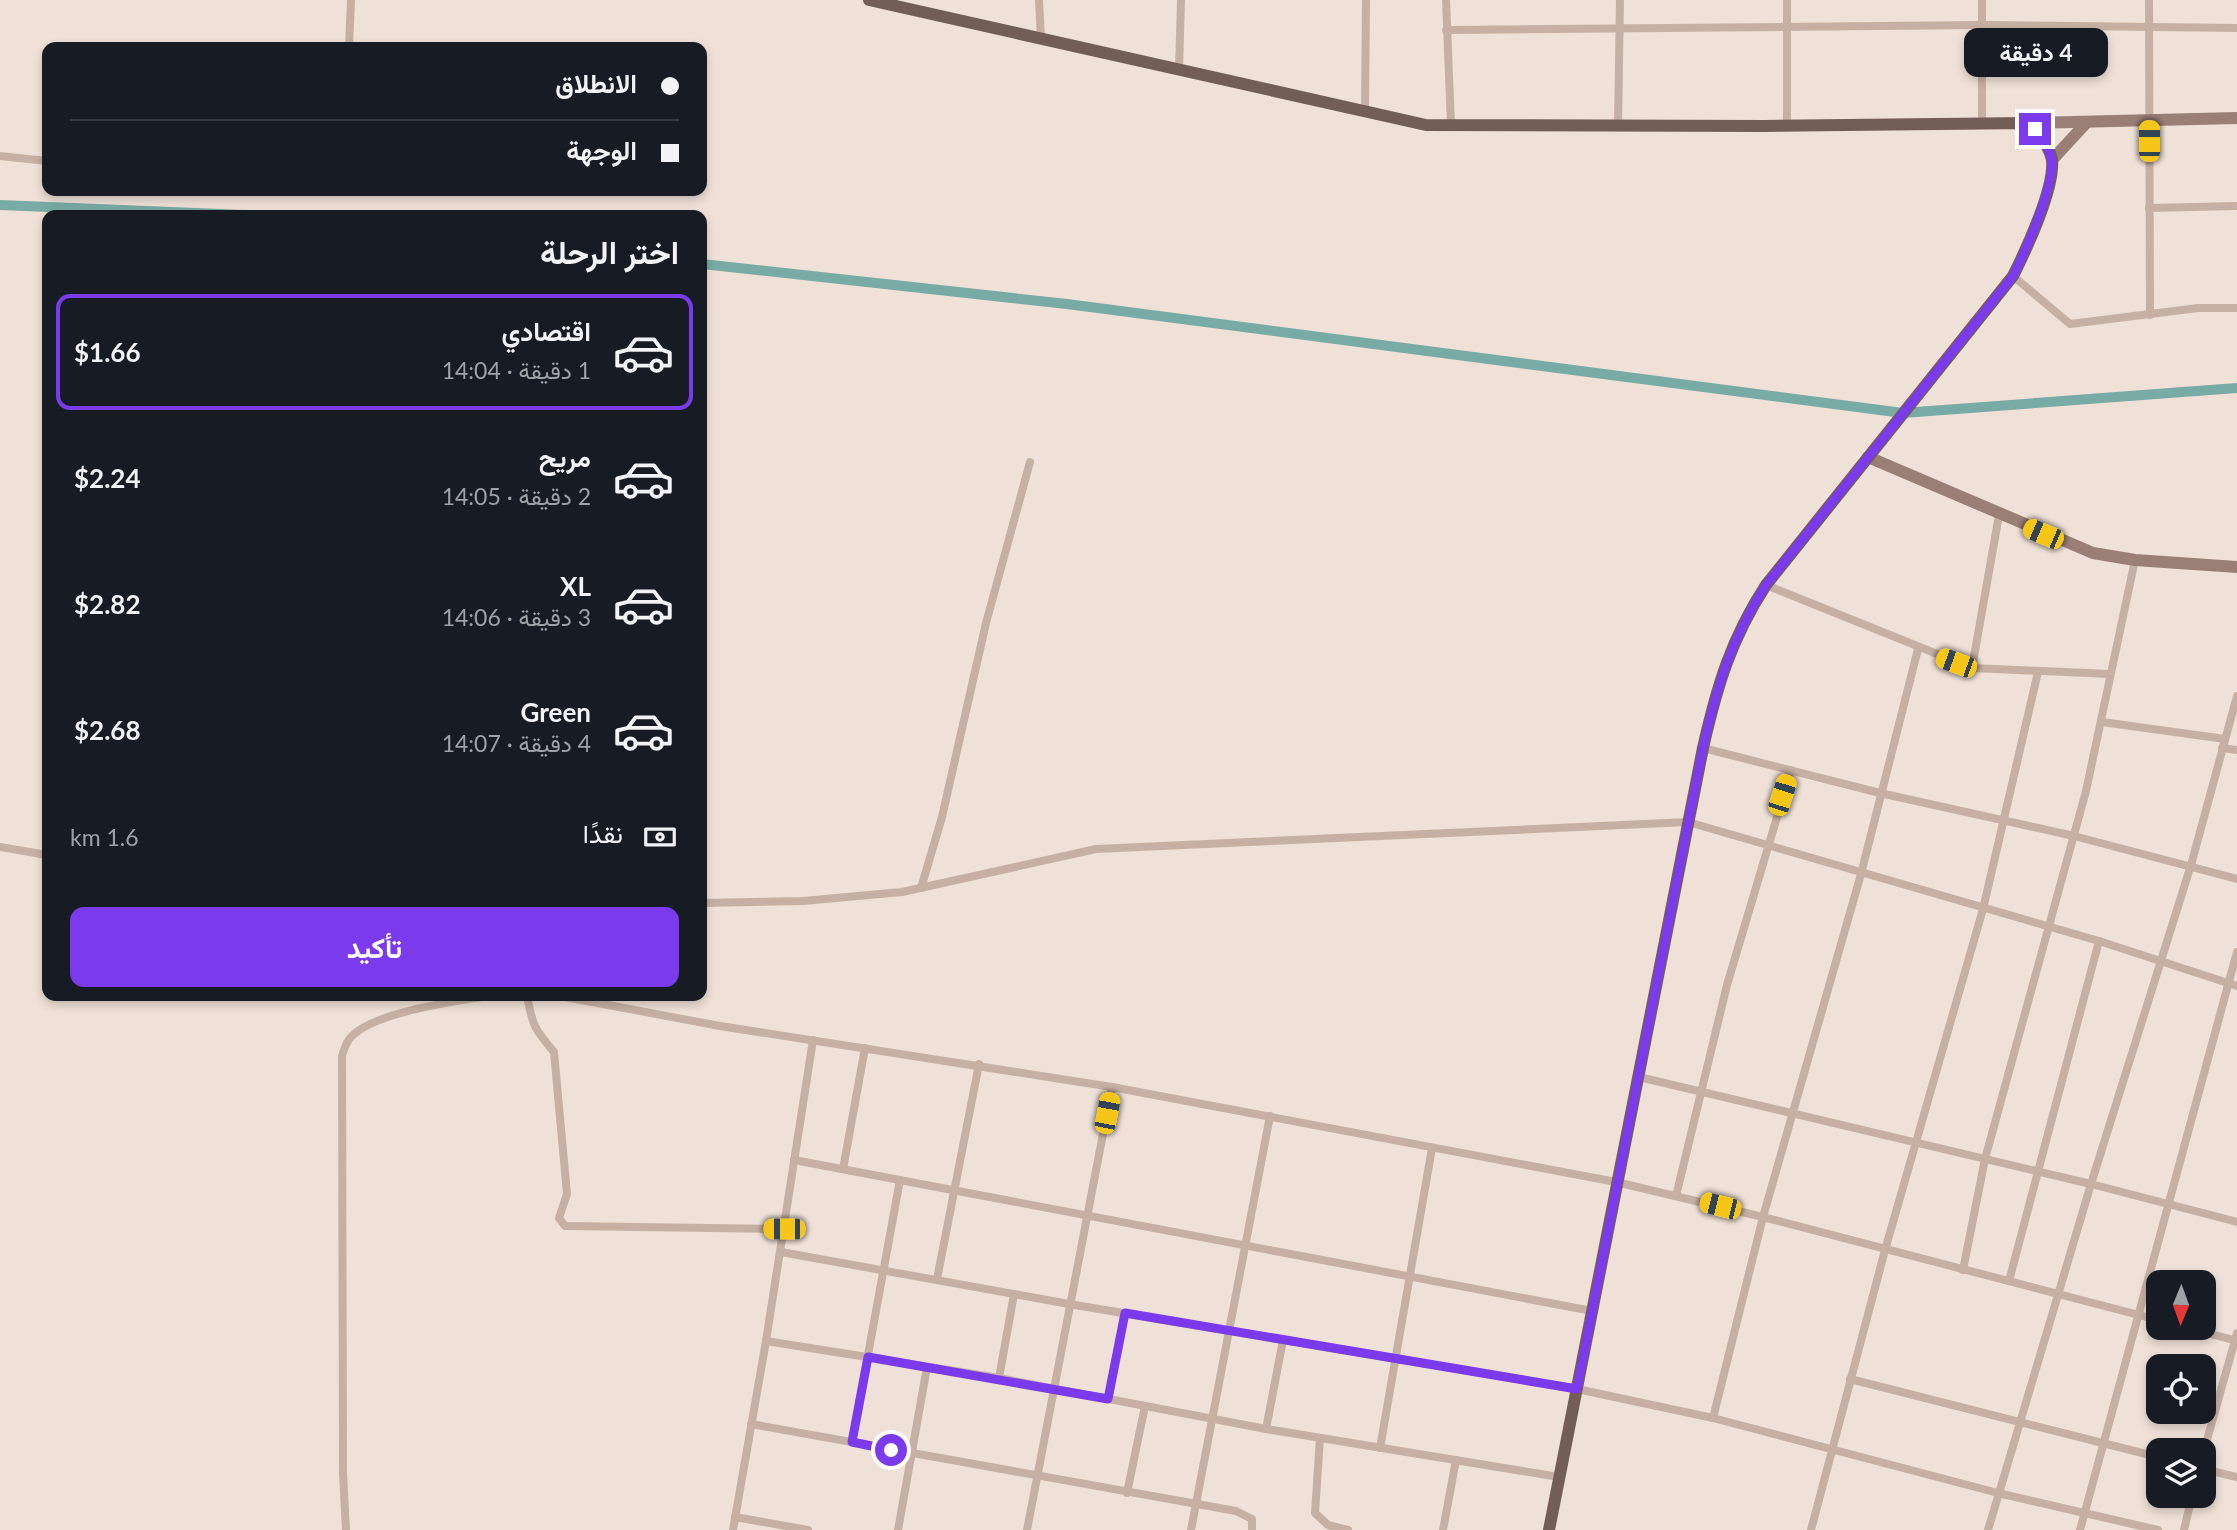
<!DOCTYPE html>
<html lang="ar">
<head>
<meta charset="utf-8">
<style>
  :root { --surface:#171b24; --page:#242831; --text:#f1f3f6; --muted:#9ea1a6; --line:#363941; --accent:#7c3aed }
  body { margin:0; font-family:Lato,Vazirmatn,sans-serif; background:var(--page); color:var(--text); direction:rtl; height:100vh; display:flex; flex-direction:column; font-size:26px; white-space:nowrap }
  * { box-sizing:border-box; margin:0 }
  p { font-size:23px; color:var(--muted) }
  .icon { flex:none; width:38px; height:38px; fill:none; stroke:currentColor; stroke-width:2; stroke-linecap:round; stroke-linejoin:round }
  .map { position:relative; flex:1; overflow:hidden; direction:ltr }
  .panel { position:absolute; left:42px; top:210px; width:665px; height:791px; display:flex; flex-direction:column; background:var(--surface); border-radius:14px; box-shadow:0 4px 10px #0003; direction:rtl }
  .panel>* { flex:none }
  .banner { position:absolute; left:42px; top:42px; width:665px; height:154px; border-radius:14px; box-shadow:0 4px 10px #0003; direction:rtl; display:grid; align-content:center; height:154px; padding:0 28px; background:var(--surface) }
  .needle { width:46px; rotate:181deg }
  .fabs { position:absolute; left:2146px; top:1270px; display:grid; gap:14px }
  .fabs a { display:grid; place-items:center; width:70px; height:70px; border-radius:14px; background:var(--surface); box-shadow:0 4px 10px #0003; font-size:35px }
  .end { position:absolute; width:32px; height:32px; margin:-16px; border:9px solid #7c3aed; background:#fff; box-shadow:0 0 0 4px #fff }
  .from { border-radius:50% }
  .bubble { position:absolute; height:49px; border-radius:14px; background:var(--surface); box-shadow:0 4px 10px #0003; font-size:23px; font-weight:700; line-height:49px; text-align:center; direction:rtl }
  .car { position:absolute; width:21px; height:42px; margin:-21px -10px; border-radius:9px; box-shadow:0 0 5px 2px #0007; background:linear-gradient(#f5c518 24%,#345 0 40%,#f5c518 0 76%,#345 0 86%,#f5c518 0) }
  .banner b { display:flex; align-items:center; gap:24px; height:66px; font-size:26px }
  .banner b+b { border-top:2px solid var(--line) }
  .banner i { width:18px; height:18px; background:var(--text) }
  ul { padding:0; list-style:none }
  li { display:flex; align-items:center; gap:21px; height:116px; margin:0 14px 10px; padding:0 14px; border:4px solid transparent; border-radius:14px }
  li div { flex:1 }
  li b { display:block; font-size:26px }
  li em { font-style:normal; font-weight:700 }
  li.active { border-color:var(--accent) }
  li>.icon { width:63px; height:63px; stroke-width:1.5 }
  h2 { padding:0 28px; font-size:32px; line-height:84px }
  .pay { display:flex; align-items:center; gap:18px; height:77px; padding:0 28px; font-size:26px }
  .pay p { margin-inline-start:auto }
  .action { display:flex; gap:14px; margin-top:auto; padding:14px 28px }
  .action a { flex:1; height:80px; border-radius:14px; background:var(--accent); color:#fff; font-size:28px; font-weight:700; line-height:80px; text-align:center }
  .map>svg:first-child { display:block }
</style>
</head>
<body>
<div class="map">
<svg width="2237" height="1530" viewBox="0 0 2237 1530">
  <rect width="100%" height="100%" fill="#efe1d7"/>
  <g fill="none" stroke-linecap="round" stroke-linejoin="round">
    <g stroke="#78aaa6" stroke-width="10">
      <path d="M0,205l245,10"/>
      <path d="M702,264l365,40 836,109 334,-25"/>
    </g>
    <g stroke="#c6b0a4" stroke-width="8">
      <path d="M1039,0l2,39"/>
      <path d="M1446,0l5,126"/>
      <path d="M1787,0v124"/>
      <path d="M1982,0v122"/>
      <path d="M2149,0l1,315"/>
      <path d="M1446,30l536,-5 255,3"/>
      <path d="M349,47l2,-47"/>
      <path d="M1179,71l2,-71"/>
      <path d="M1365,113l1,-113"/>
      <path d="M1618,126l2,-126"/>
      <path d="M0,156l47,5"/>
      <path d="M2149,208l88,-2"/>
      <path d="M2013,276l57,48 128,-16h39"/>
      <path d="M1766,585l206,83 138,6"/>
      <path d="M1972,668l27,-153"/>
      <path d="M2102,722l123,17"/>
      <path d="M1703,748l177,45 194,43 163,43"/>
      <path d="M2222,748l15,2"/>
      <path d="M0,847l47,8"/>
      <path d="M921,888l21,-71 44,-194 44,-161"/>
      <path d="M702,903l101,-2 99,-9 194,-43 592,-27 411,119 138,45"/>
      <path d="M527,996c6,31 7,32 27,56l13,142 -8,24 6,8 219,3"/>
      <path d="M560,996l160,30 392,61 504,95 147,35 395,103"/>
      <path d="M1639,1077l452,107 146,38"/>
      <path d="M794,1160l798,151"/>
      <path d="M843,1169l22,-121"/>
      <path d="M1676,1196l51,-211 64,-215"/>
      <path d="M781,1252l288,52 508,85 136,29 285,75 160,37"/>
      <path d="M1963,1270l22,-111 101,-368 49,-231"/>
      <path d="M937,1279l42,-215"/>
      <path d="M2009,1281l90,-340"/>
      <path d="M2188,1328l49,13"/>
      <path d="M766,1341l233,37 267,51 293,48"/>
      <path d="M999,1378l15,-84"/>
      <path d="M1850,1379l308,78"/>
      <path d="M1108,1399l17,-86"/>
      <path d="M1713,1418l50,-201 98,-343 57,-225"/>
      <path d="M751,1424l485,87 16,8v11"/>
      <path d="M1266,1429l17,-89"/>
      <path d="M1320,1438l-5,75 13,12 20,5"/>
      <path d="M852,1442l48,-262"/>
      <path d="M1380,1448l52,-300"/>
      <path d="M2203,1454l34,-121"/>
      <path d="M2203,1469l34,8"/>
      <path d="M1127,1493l18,-87"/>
      <path d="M735,1517l73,13"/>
      <path d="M346,1530l-3,-57 -1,-417c2,-7 4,-14 9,-19 23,-25 102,-35 136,-41"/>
      <path d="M733,1530l33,-189 47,-301"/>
      <path d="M898,1530l29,-163"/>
      <path d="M1027,1530l85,-443"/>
      <path d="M1191,1530l79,-414"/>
      <path d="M1443,1530l13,-70"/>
      <path d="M1811,1530l74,-280 98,-341 55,-237"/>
      <path d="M1988,1530l103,-346 100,-319 46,-169"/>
      <path d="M2080,1530l157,-578"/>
      <path d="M2184,1530l8,-34"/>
    </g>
    <g stroke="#997f76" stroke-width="12">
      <path d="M2028,123l209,-5"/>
      <path d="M2052,160l35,-38"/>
      <path d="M1868,457l225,96 42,7 102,7"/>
    </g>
    <path stroke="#735d57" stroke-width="12" d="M869,0l557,125 338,1 264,-3c9,9 22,23 24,37 3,28 -26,90 -39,116l-247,309c-35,54 -49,101 -63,163l-154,782"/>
  </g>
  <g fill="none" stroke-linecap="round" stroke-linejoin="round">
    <path stroke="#7c3aed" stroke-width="9" d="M891,1450l-39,-8 16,-85 240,42 17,-86 452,76 126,-641c14,-62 28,-108 63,-163l247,-309c12,-24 44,-94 38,-119 -3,-11 -10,-19 -16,-28"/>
  </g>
</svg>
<div class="fabs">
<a><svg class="needle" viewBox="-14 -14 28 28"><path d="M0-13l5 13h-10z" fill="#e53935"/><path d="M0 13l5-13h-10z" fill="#9ea1a6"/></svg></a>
<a><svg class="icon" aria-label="locate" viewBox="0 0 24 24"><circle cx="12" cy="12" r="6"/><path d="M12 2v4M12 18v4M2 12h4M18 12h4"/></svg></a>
<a><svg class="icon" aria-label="layers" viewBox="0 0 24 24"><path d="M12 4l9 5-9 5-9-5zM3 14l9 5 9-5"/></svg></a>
</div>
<i class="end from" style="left:891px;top:1450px"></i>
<i class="end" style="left:2035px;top:129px"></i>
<div class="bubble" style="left:1964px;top:28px;width:144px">4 دقيقة</div>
<i class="car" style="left:2149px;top:141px;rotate:0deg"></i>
<i class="car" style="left:2043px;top:534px;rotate:293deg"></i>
<i class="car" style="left:1956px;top:663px;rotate:290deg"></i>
<i class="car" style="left:1782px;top:795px;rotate:18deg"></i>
<i class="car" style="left:1107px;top:1113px;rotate:11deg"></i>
<i class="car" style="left:1720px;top:1206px;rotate:284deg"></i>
<i class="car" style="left:784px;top:1229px;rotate:270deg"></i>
<div class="banner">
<b><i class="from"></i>الانطلاق</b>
<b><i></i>الوجهة</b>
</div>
<section class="panel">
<h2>اختر الرحلة</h2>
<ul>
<li class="active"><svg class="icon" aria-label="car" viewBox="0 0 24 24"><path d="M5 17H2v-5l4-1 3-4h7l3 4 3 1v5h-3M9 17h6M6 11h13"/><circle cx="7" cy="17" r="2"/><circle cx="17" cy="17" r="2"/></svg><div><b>اقتصادي</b><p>1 دقيقة · 14:04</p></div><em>$1.66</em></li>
<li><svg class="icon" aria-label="car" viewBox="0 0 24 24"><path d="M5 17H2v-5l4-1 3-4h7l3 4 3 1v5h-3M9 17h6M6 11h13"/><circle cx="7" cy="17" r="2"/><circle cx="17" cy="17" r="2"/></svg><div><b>مريح</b><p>2 دقيقة · 14:05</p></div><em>$2.24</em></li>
<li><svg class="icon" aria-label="car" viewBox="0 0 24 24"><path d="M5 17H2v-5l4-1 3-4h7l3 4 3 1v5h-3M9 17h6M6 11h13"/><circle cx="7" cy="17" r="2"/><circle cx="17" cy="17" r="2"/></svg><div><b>XL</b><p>3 دقيقة · 14:06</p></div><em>$2.82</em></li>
<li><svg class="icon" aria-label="car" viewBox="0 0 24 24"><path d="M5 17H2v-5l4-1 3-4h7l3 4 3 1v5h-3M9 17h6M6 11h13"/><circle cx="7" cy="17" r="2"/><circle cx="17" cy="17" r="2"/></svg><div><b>Green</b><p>4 دقيقة · 14:07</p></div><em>$2.68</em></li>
</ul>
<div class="pay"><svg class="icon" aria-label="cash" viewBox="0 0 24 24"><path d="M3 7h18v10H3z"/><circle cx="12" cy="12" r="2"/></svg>نقدًا<p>1.6 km</p></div>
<div class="action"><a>تأكيد</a></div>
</section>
</div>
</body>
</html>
